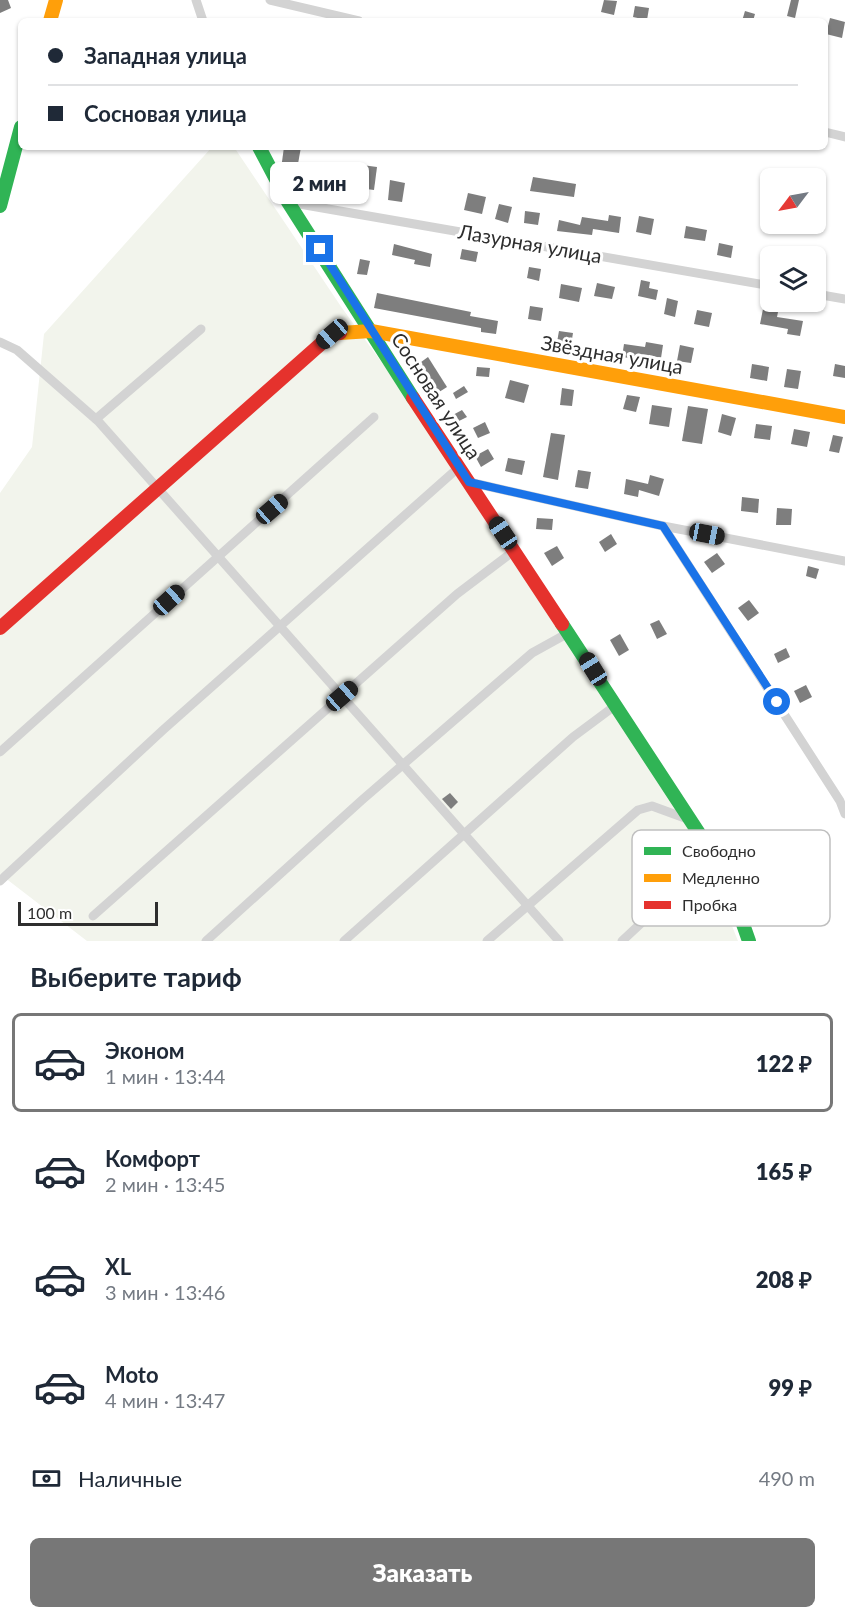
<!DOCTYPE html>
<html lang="ru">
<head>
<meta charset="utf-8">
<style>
  :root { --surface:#fff; --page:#f6f6f7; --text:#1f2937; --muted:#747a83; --line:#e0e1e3; --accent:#777 }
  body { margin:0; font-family:Lato,sans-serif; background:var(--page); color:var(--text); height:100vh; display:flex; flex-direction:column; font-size:22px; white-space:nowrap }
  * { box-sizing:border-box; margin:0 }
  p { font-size:20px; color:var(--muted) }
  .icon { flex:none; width:33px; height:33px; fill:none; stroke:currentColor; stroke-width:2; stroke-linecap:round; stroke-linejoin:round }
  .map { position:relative; height:941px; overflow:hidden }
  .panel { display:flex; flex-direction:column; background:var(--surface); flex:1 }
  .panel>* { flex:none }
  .guide { position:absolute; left:18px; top:18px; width:810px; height:132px; border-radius:9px; box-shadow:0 2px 4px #0004; display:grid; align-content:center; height:132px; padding:0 30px; background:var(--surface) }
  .needle { width:39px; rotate:238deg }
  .buttons { position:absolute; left:760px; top:168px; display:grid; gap:12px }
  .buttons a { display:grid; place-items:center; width:66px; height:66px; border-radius:9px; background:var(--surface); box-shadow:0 2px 4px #0004; font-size:30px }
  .scale { position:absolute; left:18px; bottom:15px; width:140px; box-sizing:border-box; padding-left:6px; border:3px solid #2e2e2e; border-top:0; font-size:16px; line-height:21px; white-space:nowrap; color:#2e2e2e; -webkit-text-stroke:4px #fff; paint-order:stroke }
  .end { position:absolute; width:27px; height:27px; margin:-14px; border:8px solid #1a73e8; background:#fff; box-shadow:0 0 0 3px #fff }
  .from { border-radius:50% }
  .bubble { position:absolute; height:42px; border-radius:9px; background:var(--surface); box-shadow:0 2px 4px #0004; font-size:20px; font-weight:800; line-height:42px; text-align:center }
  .car { position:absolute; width:18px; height:36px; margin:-18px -9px; border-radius:8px; box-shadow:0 0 4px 2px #0007; background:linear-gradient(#222 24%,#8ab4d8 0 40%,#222 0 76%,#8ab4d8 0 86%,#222 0) }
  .guide b { display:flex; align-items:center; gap:21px; height:57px; font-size:22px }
  .guide b+b { border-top:2px solid var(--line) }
  .guide i { width:15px; height:15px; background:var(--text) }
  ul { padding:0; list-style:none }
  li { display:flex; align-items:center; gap:18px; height:99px; margin:0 12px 9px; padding:0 18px; border:3px solid transparent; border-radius:9px }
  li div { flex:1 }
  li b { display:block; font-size:22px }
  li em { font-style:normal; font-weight:800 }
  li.selected { border-color:var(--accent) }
  li>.icon { width:54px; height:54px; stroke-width:1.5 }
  h2 { padding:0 30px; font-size:27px; line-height:72px }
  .pay { display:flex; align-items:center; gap:15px; height:66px; padding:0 30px; font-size:22px }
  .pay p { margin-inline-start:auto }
  .action { display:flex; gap:12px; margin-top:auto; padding:12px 30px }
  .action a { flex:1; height:69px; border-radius:9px; background:var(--accent); color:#fff; font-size:24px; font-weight:800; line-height:69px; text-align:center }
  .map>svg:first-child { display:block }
</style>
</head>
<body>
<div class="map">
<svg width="845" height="941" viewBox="0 0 845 941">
  <rect width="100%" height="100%" fill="#fff"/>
  <path fill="#f2f4ec" d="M212,147h22l108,161 127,174 227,353 42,106h-651l-87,-67v-381l32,-46 12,-113z"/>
  <g fill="#7e7e7e">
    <path d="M0,0h8l3,8 -11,5z"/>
    <path d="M604,0l13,1 -3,14 -13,-3z"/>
    <path d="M791,0h8l-4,18 -8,-2z"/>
    <path d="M635,6l14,2 -2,12 -14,-3z"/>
    <path d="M745,11l10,3 -2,7h-11z"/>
    <path d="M830,18l15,4 -3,16 -16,-4z"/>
    <path d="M284,147h17l-5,28 -13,-3 -2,-3z"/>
    <path d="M362,165l15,2 -3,23 -15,-2z"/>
    <path d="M533,177l43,7 -2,13 -44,-6z"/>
    <path d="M390,180l15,3 -3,19 -14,-2z"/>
    <path d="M468,193l18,4 -4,17 -18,-4z"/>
    <path d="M499,204l13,3 -4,16 -13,-4z"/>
    <path d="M525,211l15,2 -2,12 -14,-2z"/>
    <path d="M609,215l12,2 -2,16 -26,-4 -1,6 -35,-4 2,-11 21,5 2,-8 26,4z"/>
    <path d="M639,216l15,3 -3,16 -15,-3z"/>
    <path d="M686,226l21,4 -2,11 -21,-3z"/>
    <path d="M719,243l14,3 -2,12 -14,-3z"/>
    <path d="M394,244l38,10 -2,13 -16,-3 1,-4 -23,-5z"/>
    <path d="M462,249l16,3 -2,10 -16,-3z"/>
    <path d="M360,259l10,2 -3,14 -10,-1z"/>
    <path d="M529,267l12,2 -2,12 -12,-3z"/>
    <path d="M641,280l9,2 -1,6 9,2 -2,10 -18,-4z"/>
    <path d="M597,283l18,4 -3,12 -18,-3z"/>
    <path d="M561,284l21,4 -3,14 -20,-4z"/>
    <path d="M377,293l94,19 -1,4 28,5 -2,13 -15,-2v-4l-107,-20z"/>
    <path d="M667,298l11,3 -3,16 -11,-3z"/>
    <path d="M530,306l13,2 -2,13 -13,-2z"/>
    <path d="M763,309l15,3 -1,5 26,4 -3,15 -13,-2 1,-5 -28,-5z"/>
    <path d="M697,310l15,3 -3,14 -15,-3z"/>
    <path d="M559,331l14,2 -2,12 -14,-3z"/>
    <path d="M646,342l17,3 -2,13 -12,-3 -1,4 -11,-2 -1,2 -14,-2 2,-13 21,3z"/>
    <path d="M680,345l14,3 -3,15 -14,-2z"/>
    <path d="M428,357l19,30 -11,7 -19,-29z"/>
    <path d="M752,364l17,3 -2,14 -17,-3z"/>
    <path d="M835,364l10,2v12l-12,-2z"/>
    <path d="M477,367l13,1 -1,9 -13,-1z"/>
    <path d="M787,369l14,2 -3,18 -14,-2z"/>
    <path d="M510,380l19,5 -5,18 -19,-5z"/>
    <path d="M464,386l4,6 -12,7 -3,-6z"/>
    <path d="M562,388l12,2 -2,16 -12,-1z"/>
    <path d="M627,395l13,2 -4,15 -13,-3z"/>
    <path d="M652,405l20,3 -3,19 -20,-3z"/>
    <path d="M688,406l20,3 -6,35 -20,-3z"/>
    <path d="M462,410l5,7 -12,6 -4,-7z"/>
    <path d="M722,414l14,4 -5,18 -13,-4z"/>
    <path d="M485,422l5,11 -12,5 -5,-10z"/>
    <path d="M756,424l16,2 -2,14 -16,-2z"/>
    <path d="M794,429l16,3 -3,15 -16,-3z"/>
    <path d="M551,433l14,2 -7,45 -15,-3z"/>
    <path d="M833,435l10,2 -4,16 -10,-2z"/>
    <path d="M488,449l6,10 -13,8 -6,-11z"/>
    <path d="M508,458l17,3 -3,14 -17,-4z"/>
    <path d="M578,470l13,2 -3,17 -13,-2z"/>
    <path d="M650,475l14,4 -5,17 -20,-6 -1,7 -14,-3 2,-15 22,5z"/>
    <path d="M742,497l17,2 -1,14 -17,-2z"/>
    <path d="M777,508l15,1 -1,16h-15z"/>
    <path d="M537,518l16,1 -1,11 -16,-1z"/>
    <path d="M611,534l6,10 -12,8 -6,-10z"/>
    <path d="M557,546l7,12 -12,8 -8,-13z"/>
    <path d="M717,553l8,11 -13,9 -8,-11z"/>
    <path d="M808,566l11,3 -3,10 -10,-3z"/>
    <path d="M749,600l10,13 -11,8 -10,-13z"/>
    <path d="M659,620l8,14 -10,5 -7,-15z"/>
    <path d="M620,634l9,16 -10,6 -9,-16z"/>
    <path d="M786,648l4,9 -12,6 -4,-9z"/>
    <path d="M806,685l6,12 -12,6 -6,-12z"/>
    <path d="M450,793l8,9 -7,7 -9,-10z"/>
  </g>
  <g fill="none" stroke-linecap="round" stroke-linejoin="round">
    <g stroke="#d3d3d3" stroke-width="9">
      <path d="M196,0l7,21"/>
      <path d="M270,0l89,21"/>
      <path d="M825,132l20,5"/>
      <path d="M288,202l483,84"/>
      <path d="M816,294l29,5"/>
      <path d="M0,342l17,8 81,71 461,520"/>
      <path d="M96,419l105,-90"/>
      <path d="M469,482l194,44 182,35"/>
      <path d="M663,526l177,275 5,13"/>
      <path d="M0,752l374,-335"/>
      <path d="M0,881l163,-151 295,-262"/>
      <path d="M93,916l364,-322 58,-44"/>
      <path d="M206,941l156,-141 170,-147 38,-21"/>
      <path d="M344,941l229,-204 43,-32"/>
      <path d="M487,941l151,-131 14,-4 41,15"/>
      <path d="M622,941l45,-42 18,-12 40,-14"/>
    </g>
    <g stroke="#30b455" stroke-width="14">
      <path d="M259,147l29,55 125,196"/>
      <path d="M0,206l21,-79"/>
      <path d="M562,624l163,249 24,68"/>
    </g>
    <g stroke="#ff9f0a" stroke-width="14">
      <path d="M50,21l6,-21"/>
      <path d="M340,333l31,-2 474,86"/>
    </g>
    <g stroke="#e5322d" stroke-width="14">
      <path d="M413,398l149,226"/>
      <path d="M0,628l332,-294 8,-1"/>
    </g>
  </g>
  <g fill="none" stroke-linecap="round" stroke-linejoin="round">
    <path stroke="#1a73e8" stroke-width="8" d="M320,249l149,233 194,44 114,176"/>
  </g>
  <g text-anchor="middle" stroke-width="6" stroke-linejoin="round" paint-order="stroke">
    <g font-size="20" fill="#2e2e2e" stroke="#fff">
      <text transform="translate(530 244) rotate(10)" y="7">Лазурная улица</text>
      <text transform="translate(612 355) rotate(10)" y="7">Звёздная улица</text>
      <text transform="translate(436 396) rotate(57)" y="7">Сосновая улица</text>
    </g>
  </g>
  <rect x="632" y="830" width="198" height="96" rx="9" fill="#fff" stroke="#c0c0c0" stroke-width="1.5"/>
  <rect x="644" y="847" width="27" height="8" fill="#30b455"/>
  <rect x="644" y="874" width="27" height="8" fill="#ff9f0a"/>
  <rect x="644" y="901" width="27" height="8" fill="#e5322d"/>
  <g font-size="16" fill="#2e2e2e">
    <text x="682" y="857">Свободно</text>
    <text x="682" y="884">Медленно</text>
    <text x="682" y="911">Пробка</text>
  </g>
</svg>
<div class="buttons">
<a><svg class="needle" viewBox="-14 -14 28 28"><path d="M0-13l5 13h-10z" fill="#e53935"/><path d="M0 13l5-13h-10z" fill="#747a83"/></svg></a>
<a><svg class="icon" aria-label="layers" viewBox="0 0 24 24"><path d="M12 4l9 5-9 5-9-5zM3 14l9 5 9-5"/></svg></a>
</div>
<div class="scale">100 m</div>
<i class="end from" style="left:777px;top:702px"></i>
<i class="end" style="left:320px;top:249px"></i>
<div class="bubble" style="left:270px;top:162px;width:99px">2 мин</div>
<i class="car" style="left:332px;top:334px;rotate:229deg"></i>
<i class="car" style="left:272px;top:509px;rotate:49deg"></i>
<i class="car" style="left:503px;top:533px;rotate:326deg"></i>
<i class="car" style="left:707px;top:534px;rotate:101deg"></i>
<i class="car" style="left:169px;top:600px;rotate:48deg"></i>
<i class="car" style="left:593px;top:669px;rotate:328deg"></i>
<i class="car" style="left:342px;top:696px;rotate:49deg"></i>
<div class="guide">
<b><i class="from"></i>Западная улица</b>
<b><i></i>Сосновая улица</b>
</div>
</div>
<section class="panel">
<h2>Выберите тариф</h2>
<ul>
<li class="selected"><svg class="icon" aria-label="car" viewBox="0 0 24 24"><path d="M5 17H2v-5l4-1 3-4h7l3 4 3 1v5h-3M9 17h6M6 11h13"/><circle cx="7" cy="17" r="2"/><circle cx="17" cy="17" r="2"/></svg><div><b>Эконом</b><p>1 мин · 13:44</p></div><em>122 ₽</em></li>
<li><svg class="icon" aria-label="car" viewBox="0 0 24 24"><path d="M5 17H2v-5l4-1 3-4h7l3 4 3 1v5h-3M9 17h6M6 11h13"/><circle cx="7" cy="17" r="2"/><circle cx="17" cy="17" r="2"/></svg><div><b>Комфорт</b><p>2 мин · 13:45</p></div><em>165 ₽</em></li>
<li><svg class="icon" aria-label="car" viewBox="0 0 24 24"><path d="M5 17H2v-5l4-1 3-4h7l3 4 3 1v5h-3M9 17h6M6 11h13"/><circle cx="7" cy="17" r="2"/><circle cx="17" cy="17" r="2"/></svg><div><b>XL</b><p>3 мин · 13:46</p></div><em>208 ₽</em></li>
<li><svg class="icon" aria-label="car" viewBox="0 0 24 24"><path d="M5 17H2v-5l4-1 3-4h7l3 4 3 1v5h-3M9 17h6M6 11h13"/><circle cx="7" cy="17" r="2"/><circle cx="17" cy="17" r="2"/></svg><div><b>Moto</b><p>4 мин · 13:47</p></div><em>99 ₽</em></li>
</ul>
<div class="pay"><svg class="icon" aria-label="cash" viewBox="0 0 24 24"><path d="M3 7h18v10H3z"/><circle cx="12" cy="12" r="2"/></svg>Наличные<p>490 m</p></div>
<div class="action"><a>Заказать</a></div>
</section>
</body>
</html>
